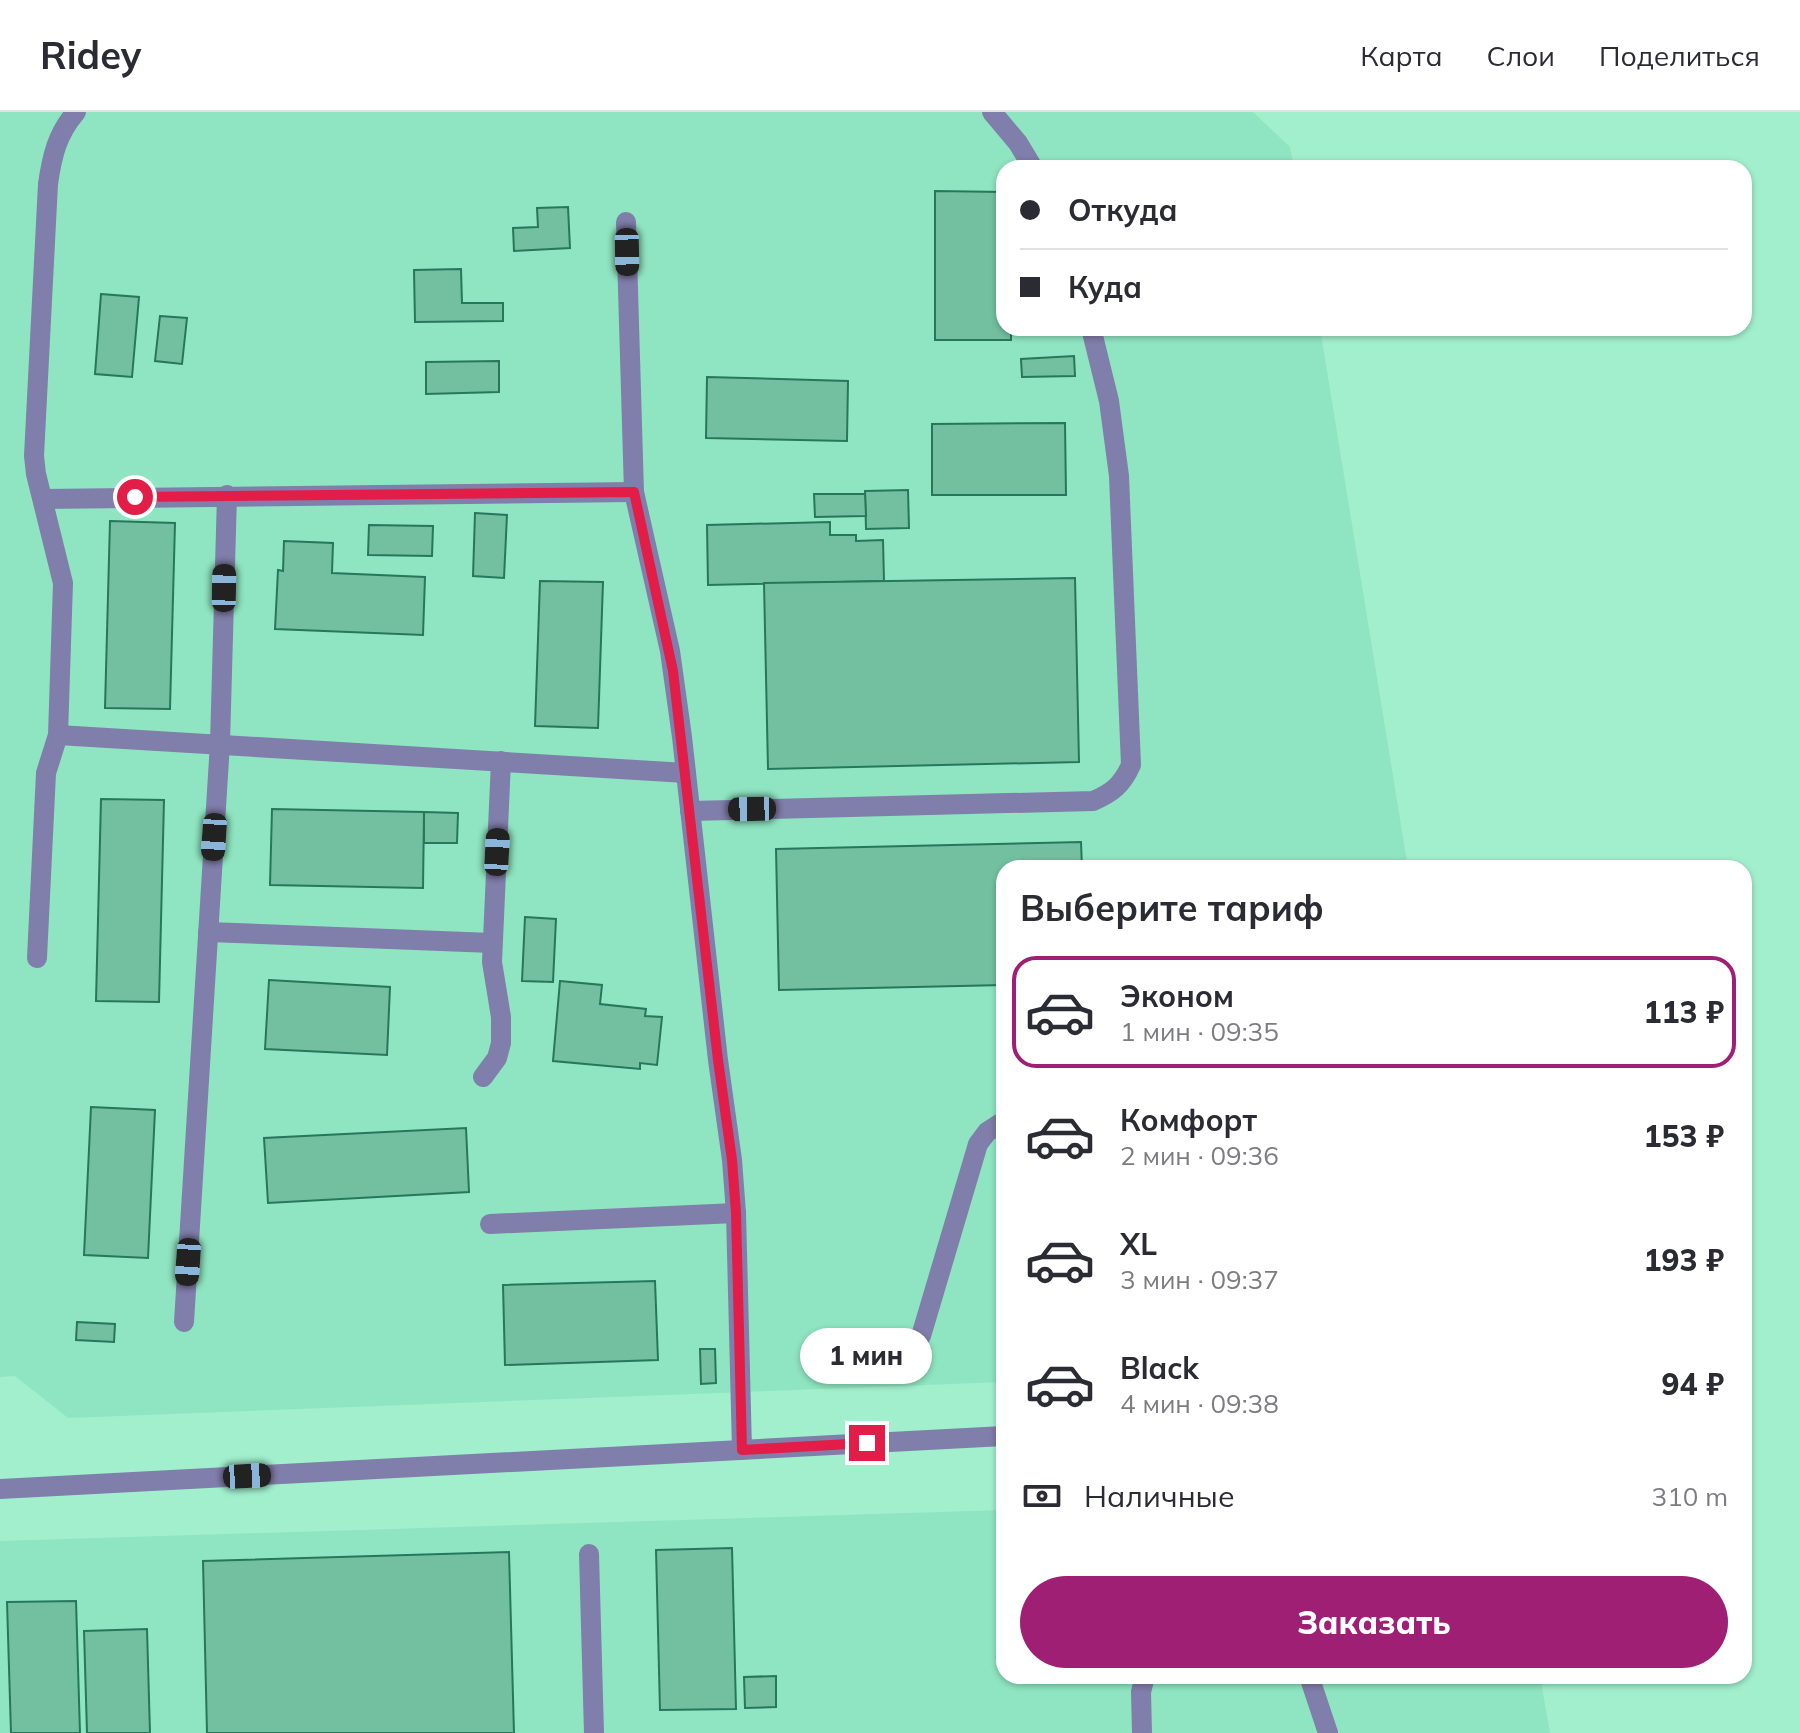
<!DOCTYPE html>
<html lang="ru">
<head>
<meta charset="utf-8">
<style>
  :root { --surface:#fff; --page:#f2f2f3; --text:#2b2b33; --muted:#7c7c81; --line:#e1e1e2; --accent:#9e1f73 }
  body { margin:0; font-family:Mulish,sans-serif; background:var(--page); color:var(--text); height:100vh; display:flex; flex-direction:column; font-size:30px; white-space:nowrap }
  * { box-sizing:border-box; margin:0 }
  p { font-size:26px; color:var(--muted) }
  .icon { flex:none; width:44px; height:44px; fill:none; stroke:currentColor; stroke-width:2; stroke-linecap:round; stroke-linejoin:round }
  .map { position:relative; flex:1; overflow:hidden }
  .side { position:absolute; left:996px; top:748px; width:756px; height:824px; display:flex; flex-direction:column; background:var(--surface); border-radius:24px; box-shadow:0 2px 6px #0004 }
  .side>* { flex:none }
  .hud { position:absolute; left:996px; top:48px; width:756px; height:176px; border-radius:24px; box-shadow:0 2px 6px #0004; display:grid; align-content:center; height:176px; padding:0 24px; background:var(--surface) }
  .end { position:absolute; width:36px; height:36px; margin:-18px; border:10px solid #e11d48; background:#fff; box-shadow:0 0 0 4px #fff }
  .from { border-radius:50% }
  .bubble { position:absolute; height:56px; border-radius:28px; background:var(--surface); box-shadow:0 2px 6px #0004; font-size:26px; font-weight:800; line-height:56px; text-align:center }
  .car { position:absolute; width:24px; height:48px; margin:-24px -12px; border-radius:10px; box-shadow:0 0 6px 2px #0007; background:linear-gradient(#222 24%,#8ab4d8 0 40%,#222 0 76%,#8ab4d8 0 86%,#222 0) }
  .hud b { display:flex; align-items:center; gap:28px; height:76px; font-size:30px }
  .hud b+b { border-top:2px solid var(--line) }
  .hud i { width:20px; height:20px; background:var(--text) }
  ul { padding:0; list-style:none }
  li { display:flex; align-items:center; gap:24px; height:112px; margin:0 16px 12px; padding:0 8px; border:4px solid transparent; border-radius:24px }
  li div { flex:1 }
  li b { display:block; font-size:30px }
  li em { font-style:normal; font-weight:800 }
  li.current { border-color:var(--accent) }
  li>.icon { width:72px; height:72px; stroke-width:1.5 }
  h2 { padding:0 24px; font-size:36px; line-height:96px }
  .pay { display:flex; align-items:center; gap:20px; height:88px; padding:0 24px; font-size:30px }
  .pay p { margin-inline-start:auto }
  .primary-button { display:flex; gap:16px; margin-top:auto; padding:16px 24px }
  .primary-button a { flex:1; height:92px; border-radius:48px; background:var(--accent); color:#fff; font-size:32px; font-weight:800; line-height:92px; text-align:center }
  header { display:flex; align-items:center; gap:48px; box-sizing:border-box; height:112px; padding:0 40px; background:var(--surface); border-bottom:2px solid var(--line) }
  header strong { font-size:38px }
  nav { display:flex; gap:44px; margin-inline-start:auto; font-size:28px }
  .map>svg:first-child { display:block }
</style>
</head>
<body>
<header>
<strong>Ridey</strong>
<nav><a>Карта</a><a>Слои</a><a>Поделиться</a></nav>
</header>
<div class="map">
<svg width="1800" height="1621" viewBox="0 0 1800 1621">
  <rect width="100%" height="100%" fill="#a2efce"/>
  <g fill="#8fe5c1">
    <path d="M0,0h1253l37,35 4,21h-290v160h316l88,540h-404v514l-936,36 -53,-42 -15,1z"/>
    <path d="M1004,1398v166h536l10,57h-1550v-192z"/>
  </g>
  <g fill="#73c0a0" stroke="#27775a" stroke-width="2">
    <path d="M935,79l69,1v136h7v12h-76z"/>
    <path d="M568,95l2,41 -56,3 -1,-23 25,-1 -1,-19z"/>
    <path d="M461,157l1,34h41v18l-88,1 -1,-52z"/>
    <path d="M101,182l38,3 -7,80 -37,-3z"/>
    <path d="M160,204l27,2 -5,46 -27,-3z"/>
    <path d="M1074,244l1,20 -53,1 -1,-18z"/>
    <path d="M499,249v31l-73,2v-32z"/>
    <path d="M707,265l141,4 -1,60 -141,-3z"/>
    <path d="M1065,311l1,72h-134v-71z"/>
    <path d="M908,378l1,38 -43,1 -1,-38z"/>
    <path d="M814,382h51l1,22 -51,1z"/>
    <path d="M475,401l32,2 -3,63 -31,-2z"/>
    <path d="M110,409l65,2 -5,186 -65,-1z"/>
    <path d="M830,410v13h26v6l27,-1 1,41 -176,4 -1,-60z"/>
    <path d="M369,413l64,1 -1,30 -64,-1z"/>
    <path d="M284,429l49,2 -1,30 93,4 -2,58 -148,-6 3,-59 5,1z"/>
    <path d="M1075,466l4,184 -311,7 -4,-186z"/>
    <path d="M540,469l63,1 -5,146 -63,-2z"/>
    <path d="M101,687l63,1 -5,202 -63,-1z"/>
    <path d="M272,697l152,3 -1,76 -153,-3z"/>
    <path d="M424,700l34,1 -1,30h-33z"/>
    <path d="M1081,730l1,26h-78v117l-225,5 -3,-141z"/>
    <path d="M525,805l31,2 -3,63 -31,-1z"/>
    <path d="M269,868l121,7 -3,68 -122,-6z"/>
    <path d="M560,869l42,4 -2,19 46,5 -1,7 17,1 -5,48 -17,-2v6l-87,-8z"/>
    <path d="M91,995l64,3 -7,148 -64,-3z"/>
    <path d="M466,1016l3,64 -201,11 -4,-65z"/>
    <path d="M655,1169l3,79 -153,5 -2,-80z"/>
    <path d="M77,1210l38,2 -1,18 -38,-2z"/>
    <path d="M700,1237h15l1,34 -15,1z"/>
    <path d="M732,1436l4,161 -76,1 -4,-160z"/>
    <path d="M509,1440l5,181h-307l-4,-172z"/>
    <path d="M76,1489l4,132h-69l-4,-131z"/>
    <path d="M147,1517l3,104h-63l-3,-102z"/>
    <path d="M776,1564v31l-31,1 -1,-31z"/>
  </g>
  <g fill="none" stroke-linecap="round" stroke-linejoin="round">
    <g stroke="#807eaa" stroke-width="20">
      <path d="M992,0l26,31 15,25"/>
      <path d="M626,110l8,270 36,159 12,86 36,323 14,100 4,53 6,237"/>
      <path d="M43,387l591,-7"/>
      <path d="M58,623l5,-152 -27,-109 -2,-18 14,-272c4,-28 9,-50 28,-72"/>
      <path d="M690,699l403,-10c19,-8 29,-16 38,-36l-12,-289 -10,-75 -18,-73"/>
      <path d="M208,820l284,11"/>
      <path d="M37,846l9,-185 12,-38 628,38"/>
      <path d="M483,965l14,-19 4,-15v-26l-9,-55 9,-201"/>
      <path d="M490,1112l246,-11"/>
      <path d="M184,1210l36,-579 7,-248"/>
      <path d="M921,1224l57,-192 9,-12 17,-11"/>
      <path d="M0,1377l1004,-53"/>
      <path d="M589,1442l5,179"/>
      <path d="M1309,1564l19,57"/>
      <path d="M1142,1621l-1,-41 4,-16"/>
    </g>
  </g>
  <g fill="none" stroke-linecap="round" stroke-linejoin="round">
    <path stroke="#e11d48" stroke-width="10" d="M135,385l499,-5 39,179 45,389 14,100 4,53 6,237 125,-7"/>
  </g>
</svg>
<i class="end from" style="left:135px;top:385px"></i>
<i class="end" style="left:867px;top:1331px"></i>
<div class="bubble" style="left:800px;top:1216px;width:132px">1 мин</div>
<i class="car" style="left:627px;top:140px;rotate:179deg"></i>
<i class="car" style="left:224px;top:476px;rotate:1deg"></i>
<i class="car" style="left:752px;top:697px;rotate:269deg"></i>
<i class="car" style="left:214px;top:725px;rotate:184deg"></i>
<i class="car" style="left:497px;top:740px;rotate:3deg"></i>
<i class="car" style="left:188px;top:1150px;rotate:184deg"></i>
<i class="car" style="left:247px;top:1364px;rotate:87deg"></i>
<div class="hud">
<b><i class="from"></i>Откуда</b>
<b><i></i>Куда</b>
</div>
<section class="side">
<h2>Выберите тариф</h2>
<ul>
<li class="current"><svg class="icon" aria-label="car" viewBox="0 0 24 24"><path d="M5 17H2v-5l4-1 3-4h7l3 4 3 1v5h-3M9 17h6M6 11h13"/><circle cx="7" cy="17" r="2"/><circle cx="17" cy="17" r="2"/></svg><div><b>Эконом</b><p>1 мин · 09:35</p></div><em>113 ₽</em></li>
<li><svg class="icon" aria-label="car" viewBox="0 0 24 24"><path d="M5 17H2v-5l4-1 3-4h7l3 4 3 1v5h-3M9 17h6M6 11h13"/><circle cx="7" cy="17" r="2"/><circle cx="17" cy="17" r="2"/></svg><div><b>Комфорт</b><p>2 мин · 09:36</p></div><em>153 ₽</em></li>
<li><svg class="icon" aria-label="car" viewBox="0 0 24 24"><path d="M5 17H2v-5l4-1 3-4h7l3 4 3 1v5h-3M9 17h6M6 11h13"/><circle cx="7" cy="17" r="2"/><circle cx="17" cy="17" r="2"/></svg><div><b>XL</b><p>3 мин · 09:37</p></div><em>193 ₽</em></li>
<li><svg class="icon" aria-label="car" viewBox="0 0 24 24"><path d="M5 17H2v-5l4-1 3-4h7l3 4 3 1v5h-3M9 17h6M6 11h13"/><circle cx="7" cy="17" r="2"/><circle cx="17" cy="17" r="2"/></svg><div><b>Black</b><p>4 мин · 09:38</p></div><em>94 ₽</em></li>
</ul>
<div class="pay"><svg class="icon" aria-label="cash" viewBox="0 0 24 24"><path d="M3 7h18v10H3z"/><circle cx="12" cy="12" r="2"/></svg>Наличные<p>310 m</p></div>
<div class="primary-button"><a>Заказать</a></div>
</section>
</div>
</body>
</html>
